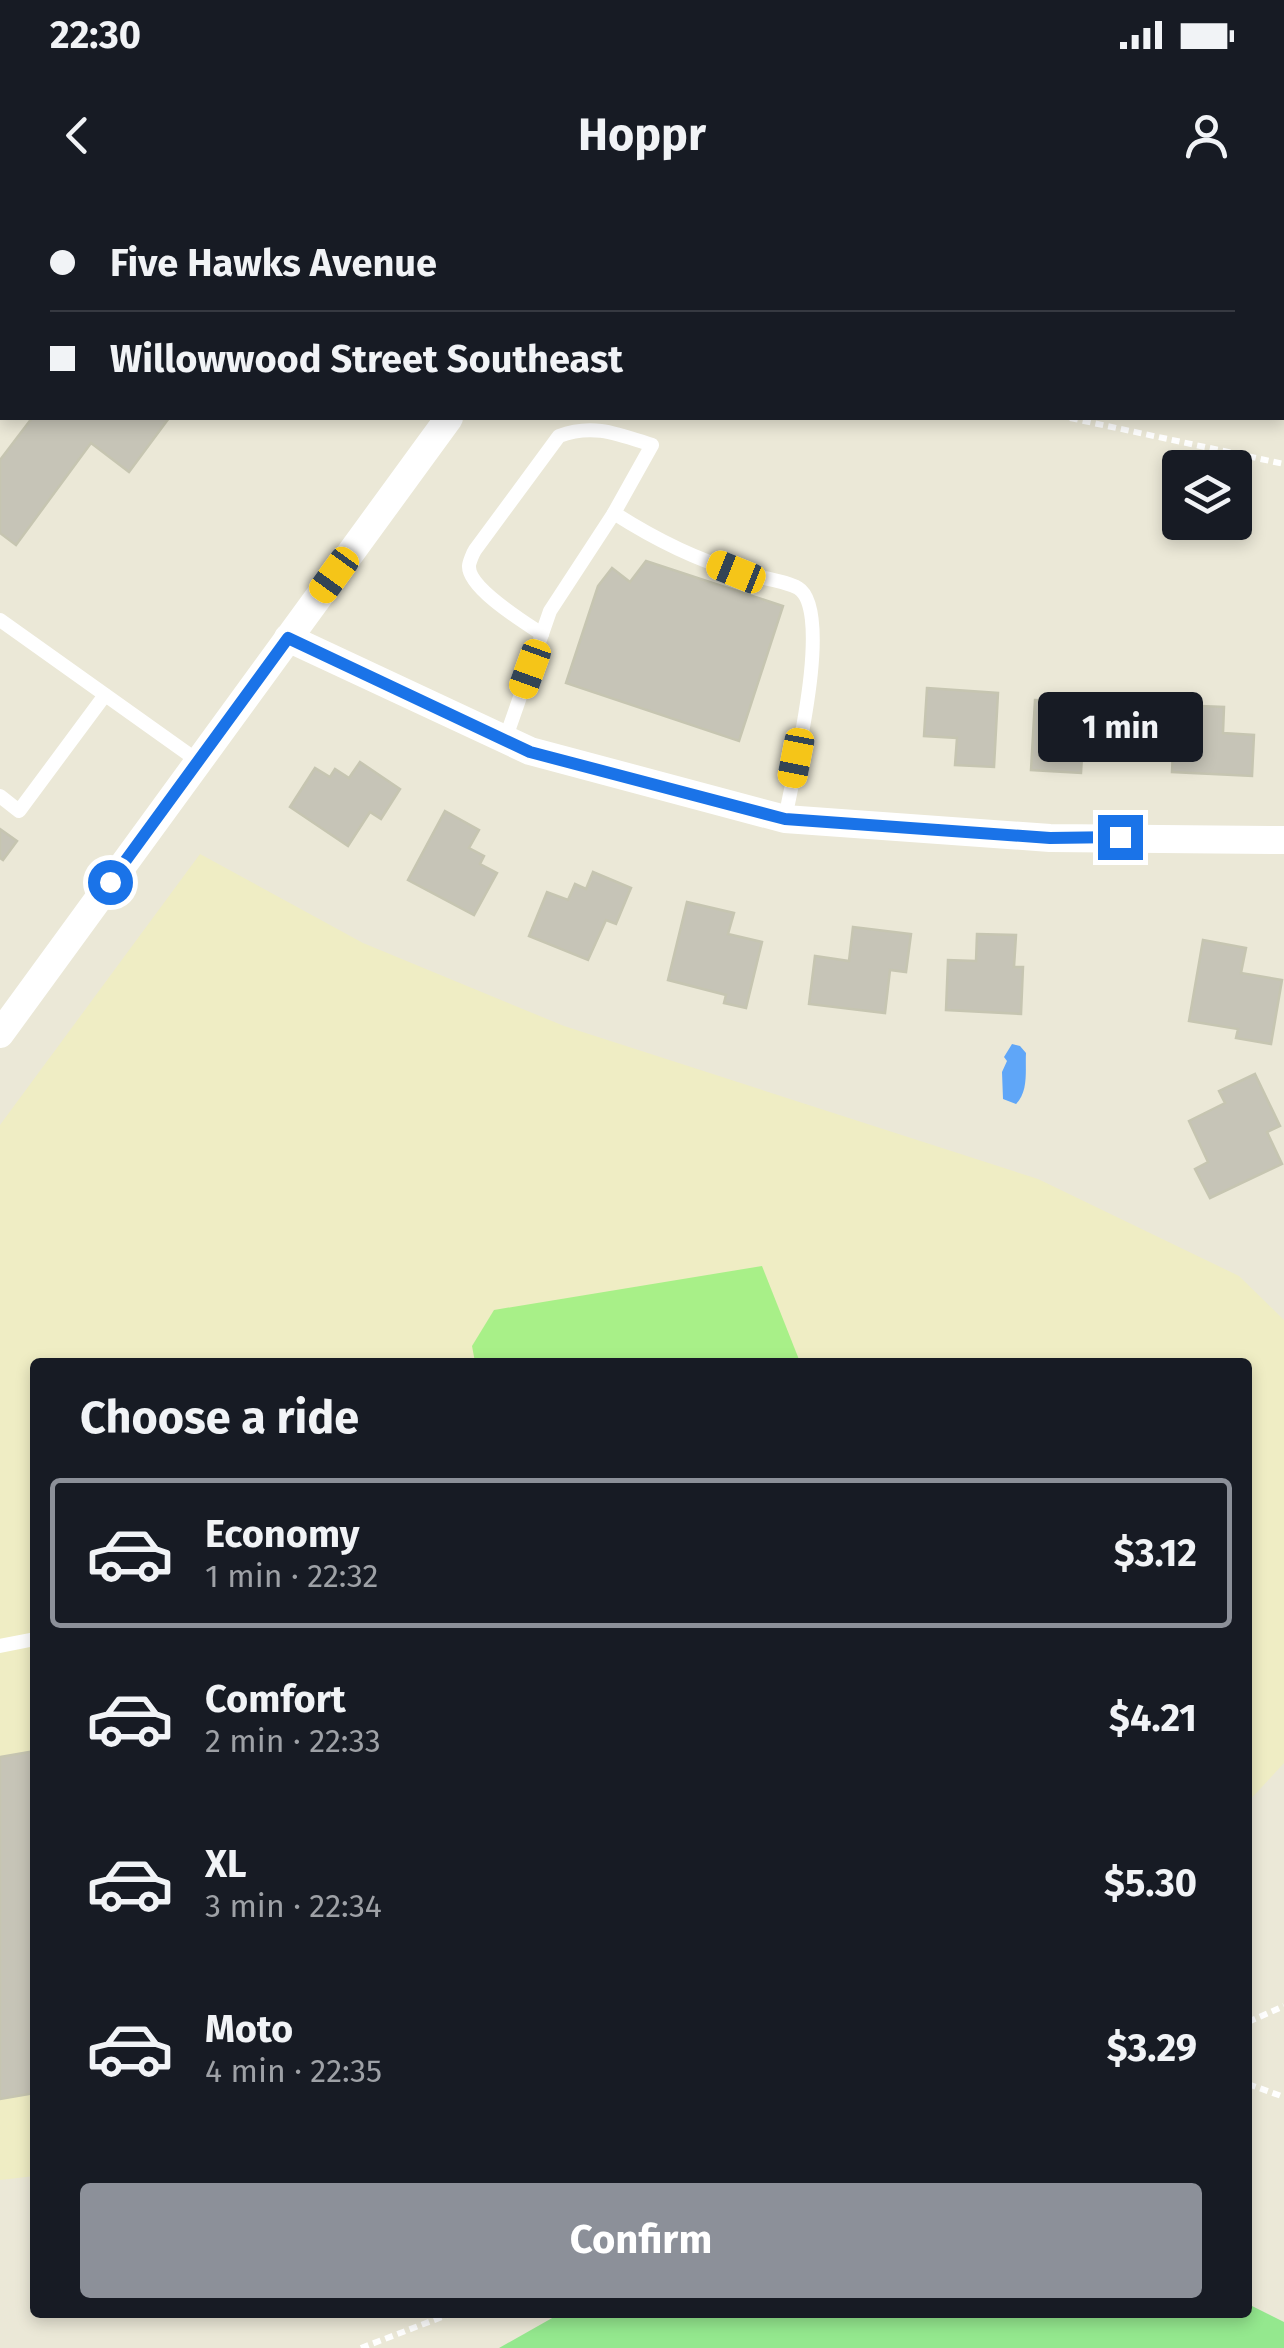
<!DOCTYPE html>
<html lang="en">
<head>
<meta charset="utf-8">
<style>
  :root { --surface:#171b24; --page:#20242c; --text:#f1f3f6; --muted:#9ea1a6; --line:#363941; --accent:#8c9099 }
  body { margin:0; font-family:"Fira Sans",sans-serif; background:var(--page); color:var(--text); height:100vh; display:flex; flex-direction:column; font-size:38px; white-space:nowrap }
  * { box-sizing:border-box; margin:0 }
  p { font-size:32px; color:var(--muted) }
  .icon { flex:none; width:55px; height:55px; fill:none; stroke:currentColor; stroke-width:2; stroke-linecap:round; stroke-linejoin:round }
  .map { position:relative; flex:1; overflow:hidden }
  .details { position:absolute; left:30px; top:1158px; width:1222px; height:960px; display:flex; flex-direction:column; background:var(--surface); border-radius:10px; box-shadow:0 5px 15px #0003 }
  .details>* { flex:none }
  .guide { position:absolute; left:0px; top:0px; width:1285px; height:220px; box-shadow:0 5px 15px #0003; display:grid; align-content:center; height:220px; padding:0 50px; background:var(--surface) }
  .buttons { position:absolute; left:1162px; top:250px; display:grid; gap:20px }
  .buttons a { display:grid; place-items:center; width:90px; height:90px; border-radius:10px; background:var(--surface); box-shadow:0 5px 15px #0003; font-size:50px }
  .end { position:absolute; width:45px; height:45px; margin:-22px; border:12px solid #1a73e8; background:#fff; box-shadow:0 0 0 5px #fff }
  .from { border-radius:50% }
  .bubble { position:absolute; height:70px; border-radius:10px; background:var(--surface); box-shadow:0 5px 15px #0003; font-size:32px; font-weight:700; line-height:70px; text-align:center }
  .car { position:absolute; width:30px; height:60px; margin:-30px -15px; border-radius:12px; box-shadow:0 0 8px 2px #0007; background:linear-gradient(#f5c518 24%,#345 0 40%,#f5c518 0 76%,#345 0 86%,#f5c518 0) }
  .guide b { display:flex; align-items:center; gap:35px; height:95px; font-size:38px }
  .guide b+b { border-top:2px solid var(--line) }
  .guide i { width:25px; height:25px; background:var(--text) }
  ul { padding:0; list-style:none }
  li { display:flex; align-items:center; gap:30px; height:150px; margin:0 20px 15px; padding:0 30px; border:5px solid transparent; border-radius:10px }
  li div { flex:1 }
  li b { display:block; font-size:38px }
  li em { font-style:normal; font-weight:700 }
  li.current { border-color:var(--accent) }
  li>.icon { width:90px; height:90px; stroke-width:1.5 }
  h2 { padding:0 50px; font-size:45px; line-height:120px }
  .button { display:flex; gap:20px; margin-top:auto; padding:20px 50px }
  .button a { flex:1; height:115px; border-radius:10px; background:var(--accent); color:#fff; font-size:40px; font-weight:700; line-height:115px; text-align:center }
  .status { display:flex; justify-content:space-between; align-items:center; height:70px; padding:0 50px; background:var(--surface); direction:ltr }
  .status svg { height:28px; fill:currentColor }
  header { display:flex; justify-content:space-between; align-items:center; height:130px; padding:0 50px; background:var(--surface); font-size:45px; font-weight:700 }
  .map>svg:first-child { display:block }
</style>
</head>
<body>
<div class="status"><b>22:30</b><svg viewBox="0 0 49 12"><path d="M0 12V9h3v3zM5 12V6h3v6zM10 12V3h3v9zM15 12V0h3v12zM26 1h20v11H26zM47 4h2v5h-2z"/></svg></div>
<header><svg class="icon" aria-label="back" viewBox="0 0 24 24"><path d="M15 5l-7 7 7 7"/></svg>Hoppr<svg class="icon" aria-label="person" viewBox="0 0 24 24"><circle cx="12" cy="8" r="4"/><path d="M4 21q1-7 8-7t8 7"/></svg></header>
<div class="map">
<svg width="1284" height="2148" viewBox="0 0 1284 2148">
  <rect width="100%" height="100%" fill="#ebe8d7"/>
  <path fill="#efedc4" d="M200,654l163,89 201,83 474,153 201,97 45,44v443l-36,39v-440h-1213v814l-35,4v-1055z"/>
  <path fill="#94e88e" d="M1248,2104l36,18v26h-785l62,-35 687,-1z"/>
  <path fill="#a8f088" d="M762,1066l38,96h-325l-3,-16 22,-36z"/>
  <path fill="#5fa6f8" d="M1012,844l8,2 6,7c-1,16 3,38 -10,51l-13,-5 -1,-27 5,-11 -3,-4z"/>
  <g fill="#c6c4b7" stroke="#c6c5b1" stroke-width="2.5">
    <path d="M32,218h137l-40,54 -38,-29 -75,102 -16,-12v-73z"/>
    <path d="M646,361l137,45 -44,135 -173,-58 32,-97 14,-18 18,14z"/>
    <path d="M927,488l71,5 -4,74 -39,-2 2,-27 -33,-2z"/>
    <path d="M1035,500l48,3 -1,7 42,2 -3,47 -39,-3 -1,17 -50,-3z"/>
    <path d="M1175,505l49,2 -1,26 31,2 -2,41 -80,-4z"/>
    <path d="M360,562l40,27 -19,30 -11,-7 -22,34 -58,-39 25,-39 15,9 5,-8 14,9z"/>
    <path d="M445,611l34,19 -10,18 15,8 -4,8 17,9 -23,42 -66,-35z"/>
    <path d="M0,629l17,12 -14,19 -3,-2z"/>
    <path d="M593,672l38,16 -15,36 -10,-4 -18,40 -59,-24 18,-44 21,8 7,-16 11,5z"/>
    <path d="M687,702l47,11 -6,21 34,8 -16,66 -22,-5 2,-8 -58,-15z"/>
    <path d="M853,727l58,7 -5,38 -16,-2 -5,43 -76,-9 6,-48 34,5z"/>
    <path d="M977,734l39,1 -2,32h9l-2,47 -75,-4 2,-50 28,1z"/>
    <path d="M1203,740l43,8 -5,25 41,7 -11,64 -35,-6 2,-9 -49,-8z"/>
    <path d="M1255,874l25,52 -13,6 15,32 -72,34 -15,-29 13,-7 -19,-41 36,-18 -6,-12z"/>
    <path d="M35,1551v342l-35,6v-342z"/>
  </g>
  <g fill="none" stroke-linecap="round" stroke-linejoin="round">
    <g stroke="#fff" stroke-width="6" stroke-dasharray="8 5" stroke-linecap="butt">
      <path d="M20,0l13,2"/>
      <path d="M1070,218l214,46"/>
      <path d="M1248,1822l36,-16"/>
      <path d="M1248,1884l36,13"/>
      <path d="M361,2148l94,-36"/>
    </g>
    <g stroke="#fff" stroke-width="14">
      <path d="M0,420l198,141"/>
      <path d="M542,434c-18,-12 -74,-46 -73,-68 0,-3 4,-13 6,-16l84,-114c34,-13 59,-2 93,9l-38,68c39,25 80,46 125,59 17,6 43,7 59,16 37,22 -6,191 -13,231"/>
      <path d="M505,540l45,-129 64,-98"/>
      <path d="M0,596l19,15 86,-116"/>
      <path d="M0,1446l35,-7"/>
    </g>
    <g stroke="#fff" stroke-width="28">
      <path d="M288,438l242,113 255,68 265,19 234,2"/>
      <path d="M0,834l449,-616"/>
    </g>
    <path stroke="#fff" stroke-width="38" d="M558,2l1,-2"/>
    <g stroke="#f5fc4c" stroke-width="42">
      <path d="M441,0l14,2"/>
      <path d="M800,0l13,2"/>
      <path d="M1282,96l2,1"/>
      <path d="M1282,167h2"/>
    </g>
  </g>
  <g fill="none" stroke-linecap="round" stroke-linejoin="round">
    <path stroke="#1a73e8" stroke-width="12" d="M110,682l178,-244 242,114 255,67 265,19 70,-1"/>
  </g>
</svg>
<div class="buttons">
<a><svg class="icon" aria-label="layers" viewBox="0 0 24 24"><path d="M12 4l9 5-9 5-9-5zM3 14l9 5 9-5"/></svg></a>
</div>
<i class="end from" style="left:110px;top:682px"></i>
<i class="end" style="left:1120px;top:637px"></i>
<div class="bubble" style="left:1038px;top:492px;width:165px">1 min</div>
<i class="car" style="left:736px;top:372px;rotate:292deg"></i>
<i class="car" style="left:334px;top:375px;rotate:216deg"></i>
<i class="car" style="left:530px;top:469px;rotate:200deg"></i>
<i class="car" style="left:796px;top:558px;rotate:191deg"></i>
<div class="guide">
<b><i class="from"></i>Five Hawks Avenue</b>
<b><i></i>Willowwood Street Southeast</b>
</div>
<section class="details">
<h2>Choose a ride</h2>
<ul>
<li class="current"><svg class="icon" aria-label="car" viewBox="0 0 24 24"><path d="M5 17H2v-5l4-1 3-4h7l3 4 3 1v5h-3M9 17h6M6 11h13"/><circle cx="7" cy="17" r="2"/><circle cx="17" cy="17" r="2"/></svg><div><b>Economy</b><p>1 min · 22:32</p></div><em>$3.12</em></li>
<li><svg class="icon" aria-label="car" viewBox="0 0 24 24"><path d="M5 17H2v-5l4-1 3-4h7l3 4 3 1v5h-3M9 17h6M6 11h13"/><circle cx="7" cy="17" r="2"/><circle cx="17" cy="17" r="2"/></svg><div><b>Comfort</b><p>2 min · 22:33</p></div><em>$4.21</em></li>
<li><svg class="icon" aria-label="car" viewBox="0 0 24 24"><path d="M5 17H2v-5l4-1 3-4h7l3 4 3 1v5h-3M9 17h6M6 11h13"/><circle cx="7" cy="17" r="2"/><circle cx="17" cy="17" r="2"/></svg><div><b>XL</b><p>3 min · 22:34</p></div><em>$5.30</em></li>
<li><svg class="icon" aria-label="car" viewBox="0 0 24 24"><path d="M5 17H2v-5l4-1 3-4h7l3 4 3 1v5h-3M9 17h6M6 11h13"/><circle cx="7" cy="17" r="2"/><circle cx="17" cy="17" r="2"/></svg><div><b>Moto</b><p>4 min · 22:35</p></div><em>$3.29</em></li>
</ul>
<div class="button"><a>Confirm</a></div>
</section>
</div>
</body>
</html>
